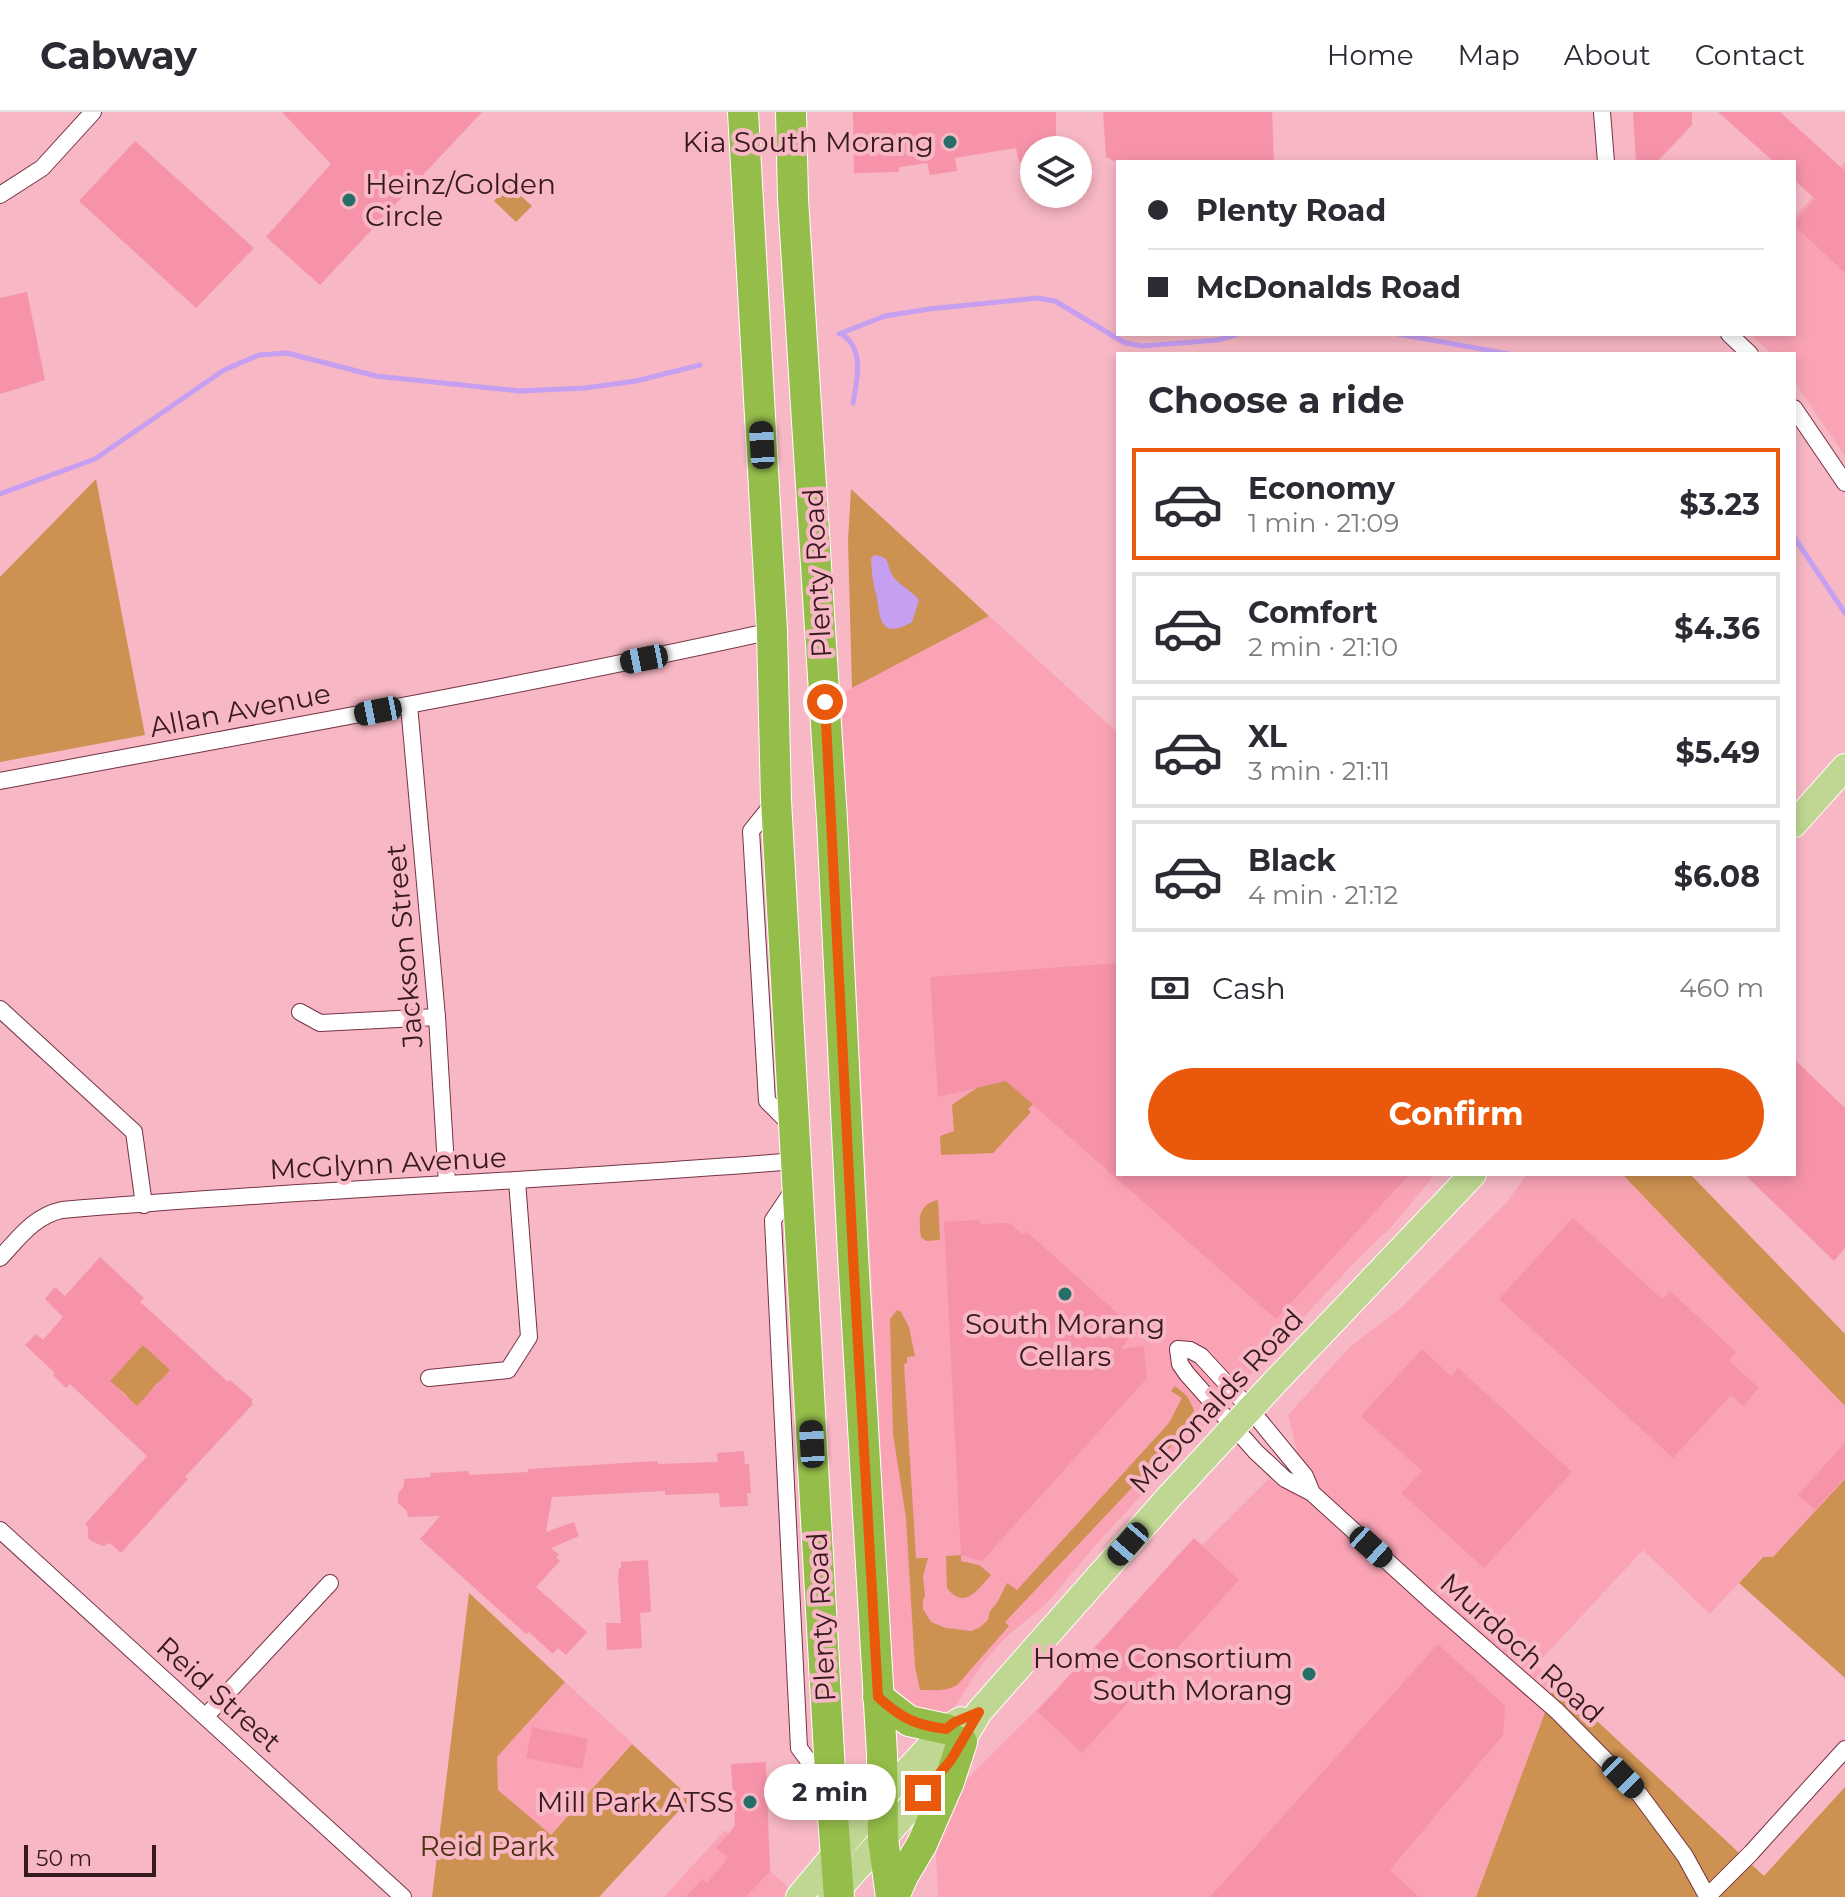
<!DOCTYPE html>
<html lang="en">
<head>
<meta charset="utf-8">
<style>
  :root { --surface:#fff; --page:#f2f2f3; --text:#2b2b33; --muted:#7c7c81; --line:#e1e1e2; --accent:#ea580c }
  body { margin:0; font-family:Montserrat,sans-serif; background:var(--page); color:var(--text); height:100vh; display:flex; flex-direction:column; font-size:30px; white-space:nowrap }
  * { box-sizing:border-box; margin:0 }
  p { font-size:26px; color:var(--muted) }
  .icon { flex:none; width:44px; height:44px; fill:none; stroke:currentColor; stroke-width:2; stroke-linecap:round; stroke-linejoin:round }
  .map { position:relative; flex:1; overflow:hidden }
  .drawer { position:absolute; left:1116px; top:240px; width:680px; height:824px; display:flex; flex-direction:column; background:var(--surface); border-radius:0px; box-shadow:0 4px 12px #0003 }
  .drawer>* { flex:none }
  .guide { position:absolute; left:1116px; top:48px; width:680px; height:176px; border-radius:0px; box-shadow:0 4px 12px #0003; display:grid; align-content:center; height:176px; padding:0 32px; background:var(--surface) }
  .buttons { position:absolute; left:1020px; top:24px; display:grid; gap:16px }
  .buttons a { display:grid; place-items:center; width:72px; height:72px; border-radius:50%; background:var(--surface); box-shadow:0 4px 12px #0003; font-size:40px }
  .scale { position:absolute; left:24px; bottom:20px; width:132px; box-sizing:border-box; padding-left:8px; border:4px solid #371920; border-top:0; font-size:22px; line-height:28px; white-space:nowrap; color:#371920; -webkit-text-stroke:6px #f7b7c4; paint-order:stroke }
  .end { position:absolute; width:36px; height:36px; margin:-18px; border:10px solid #ea580c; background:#fff; box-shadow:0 0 0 4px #fff }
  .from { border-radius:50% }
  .bubble { position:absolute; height:56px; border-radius:28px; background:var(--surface); box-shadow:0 4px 12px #0003; font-size:26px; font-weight:700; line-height:56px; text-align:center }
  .car { position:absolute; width:24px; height:48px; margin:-24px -12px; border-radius:10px; box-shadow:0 0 6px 2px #0007; background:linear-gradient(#222 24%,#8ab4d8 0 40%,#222 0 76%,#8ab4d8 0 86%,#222 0) }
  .guide b { display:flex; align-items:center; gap:28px; height:76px; font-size:30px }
  .guide b+b { border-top:2px solid var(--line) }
  .guide i { width:20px; height:20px; background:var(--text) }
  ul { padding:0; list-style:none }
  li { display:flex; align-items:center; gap:24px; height:112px; margin:0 16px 12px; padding:0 16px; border:4px solid var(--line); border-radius:0px }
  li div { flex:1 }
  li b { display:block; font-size:30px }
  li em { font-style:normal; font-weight:700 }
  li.current { border-color:var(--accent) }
  li>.icon { width:72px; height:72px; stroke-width:1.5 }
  h2 { padding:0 32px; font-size:36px; line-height:96px }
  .pay { display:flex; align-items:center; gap:20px; height:88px; padding:0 32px; font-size:30px }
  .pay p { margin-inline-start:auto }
  .button { display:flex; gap:16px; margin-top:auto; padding:16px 32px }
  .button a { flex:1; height:92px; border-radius:48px; background:var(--accent); color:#fff; font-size:32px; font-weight:700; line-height:92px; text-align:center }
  header { display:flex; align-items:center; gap:48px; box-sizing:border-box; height:112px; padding:0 40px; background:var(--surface); border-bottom:2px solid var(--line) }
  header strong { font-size:38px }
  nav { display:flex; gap:44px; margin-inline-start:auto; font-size:28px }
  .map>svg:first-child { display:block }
</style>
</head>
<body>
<header>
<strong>Cabway</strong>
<nav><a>Home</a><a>Map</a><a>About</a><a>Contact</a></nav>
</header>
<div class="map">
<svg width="1845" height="1785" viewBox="0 0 1845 1785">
  <rect width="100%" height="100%" fill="#f7b7c4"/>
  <g fill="#f9a3b5">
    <path d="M1845,50v294l-51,-75v-27h-22l-22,-20h44v-117z"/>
    <path d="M989,504l129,117v441h317l-41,50 -38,37 -56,60 -205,225 -49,58 -40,33 -24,27 -26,41 -8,6 -10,4h-17l-23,-19 -5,-13 -52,-989z"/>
    <path d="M1527,1062h95l223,232v73l-72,79 -11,-1 -52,57 -67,-64 -107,115 20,18 -80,214h-538l-2,-44 26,-69 335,-333 -9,-36 62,-68 52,-40 105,-105z"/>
    <path d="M565,1570l67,61 -82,93 -52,-46 -1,-33z"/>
    <path d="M725,1718l67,61 -4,6h-124z"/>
  </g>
  <g fill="#cd9151">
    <path d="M509,73l23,21 -16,16 -22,-21z"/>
    <path d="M96,367l49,256 -145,27v-185z"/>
    <path d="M851,377l138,127 -137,72 -4,-147z"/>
    <path d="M1011,968l24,22 -7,7 3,3 -38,41 -52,2 -1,-19 14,-5 -2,-26 33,-23z"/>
    <path d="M1622,1062h68l155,160v72z"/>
    <path d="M938,1088l2,40 -14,1 -5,-4c-2,-18 -4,-32 17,-37z"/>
    <path d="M897,1198l4,2 8,15 6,29 -8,1v6l-3,1 12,194h12l-5,18 2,21 -2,2v10l8,13 15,6 25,3 8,-3 9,-8 2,-9 7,-8 10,-20 10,7 152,-167 13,-25 -11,-7 4,-5 12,10 7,14 -6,16 -7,10 -176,186 4,4 -51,58c-10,8 -26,6 -38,6l-5,-23 -9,-149 -13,-84 -3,-115z"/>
    <path d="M119,1209l26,26 28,23 -12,14 -3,-2 -9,11 -11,17 -13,-16 -13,-11 -3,2 -14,-39 25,24 13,-15z"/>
    <path d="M1845,1367v199l-106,-95 24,-26h10z"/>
    <path d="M961,1443v6l18,4 12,10c-13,14 -26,36 -44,13l-1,-32z"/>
    <path d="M469,1481l96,89 -68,75 1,33 53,45 81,-91 65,60 -4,5 -7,-6 -87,94h-167z"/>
    <path d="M1556,1571l208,193 81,-89v110h-369z"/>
  </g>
  <path fill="#c69ff1" d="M874,443l6,1 6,3c3,7 4,13 8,19 7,8 18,13 25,22l-7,22c-28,16 -32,2 -35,-24 0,-2 -3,-10 -3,-12 -2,-9 -2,-18 -3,-27z"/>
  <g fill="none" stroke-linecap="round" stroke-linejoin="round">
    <g stroke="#c69ff1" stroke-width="5">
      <path d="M839,222l46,-18 44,-7 108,-11 18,3 70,42 18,3 75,-6 20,-6"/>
      <path d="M842,222c23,16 15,45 11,69"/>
      <path d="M1398,222l111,20"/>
      <path d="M0,382l95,-35 129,-89 35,-15 28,-2 89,23 143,15 66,-3 51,-7 64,-16"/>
      <path d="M1794,425l51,76"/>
    </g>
  </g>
  <g fill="#f693a9" fill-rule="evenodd">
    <path d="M282,0h200l-162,173 -54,-48 65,-73z"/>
    <path d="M853,0h203v28l-18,4 2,6h-6v8l-15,4 -3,-14 -61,10 2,13 -27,4 -3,-12 -27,4 -2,5 -44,1z"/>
    <path d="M1103,0h169l2,50h-158l-10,-5z"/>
    <path d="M1633,0h59v13l-35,37h-21z"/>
    <path d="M1718,0h62l65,59v102l-51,-48v-3l21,-23 -21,-19v-18h-20z"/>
    <path d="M135,29l119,107 -58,60 -117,-107z"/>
    <path d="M27,180l18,88 -45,14v-96z"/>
    <path d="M1118,851v211h292l-134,145 -270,-238 -68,16 -8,-120z"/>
    <path d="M1794,947l51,49v140l-11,13 -90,-87h50z"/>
    <path d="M1573,1106l89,81 8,-8 66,61 -7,9 30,27 -16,18 -12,-11 -58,63 -174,-159z"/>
    <path d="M979,1108l1,4 30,-1 13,12 3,-4 109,98 -14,20 23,-3 3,32 -165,183 -21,-6 -17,-333z"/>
    <path d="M100,1145l44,41 -4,4 28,25 60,55 2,-2 23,20 -2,2 2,2 -68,73 3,2 -67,74 -11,-10 -7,3 -12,-5 -3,-3v-11l-3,-3 62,-68 -77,-72 -4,4 -13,-13 2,-2 -30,-28 11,-11 7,6 20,-23 -18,-18 10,-12 10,9zM143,1233l27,25 -33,36 -27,-25z"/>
    <path d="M1422,1237l29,27 7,-8 114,104 -88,96 -83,-75 21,-22 -61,-55z"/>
    <path d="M1845,1331v34l-30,33 -17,-15z"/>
    <path d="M744,1339l1,13h4l2,29h-4l1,13 -28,1 -1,-14 -54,2v-4l-113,6 -6,35 28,-10 5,14 -28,12 8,7 -3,2 4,4 -24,26 51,45 -21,23 -8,-7 -5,6 -24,-22 -3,2 -106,-95 20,-23 -32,1 -1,-6 -9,-8v-9l6,-8v-7l27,-2 -1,-4 39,-2v4l59,-3v-3l129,-8 1,3 60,-2 -1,-9z"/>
    <path d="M1194,1426l45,42 -157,173 -45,-42z"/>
    <path d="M648,1448l3,52 -11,1 2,35 -35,2 -1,-27h15l-3,-46 1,-9h2v-6z"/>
    <path d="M1438,1532l67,62 -2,29 -113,135 29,27h-209z"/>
    <path d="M532,1615l56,12 -6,30 -56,-11z"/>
    <path d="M766,1650l4,109 -24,26h-60l16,-18 5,4 21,-25 -12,-10 19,-22 -4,-62z"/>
  </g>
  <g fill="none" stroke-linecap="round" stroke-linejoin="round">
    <g stroke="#753344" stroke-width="18">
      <g id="street">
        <path d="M1602,0l4,50"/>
        <path d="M0,83l42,-27 51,-56"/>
        <path d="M1729,222l21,20"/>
        <path d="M1794,296l51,75"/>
        <path d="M409,593l28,312 10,166"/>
        <path d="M0,669c257,-49 516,-93 772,-150"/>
        <path d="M775,689l-24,30 16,270 26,26"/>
        <path d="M0,897l134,123 10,73"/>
        <path d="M300,900l20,11 117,-6"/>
        <path d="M796,1074l-23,34 26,528 28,38"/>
        <path d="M0,1146c19,-20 34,-42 62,-48 245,-21 490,-29 734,-49"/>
        <path d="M429,1266l79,-8 21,-33 -12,-156"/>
        <path d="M1312,1381l-27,-14 -29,-27 -69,-78 -7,-10 -2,-15 12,1 11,6 49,53 55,67 7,17 119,108 126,110 83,84 45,61 22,40"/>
        <path d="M0,1418l403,367"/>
        <path d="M206,1604l124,-133"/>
        <path d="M1707,1785l44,-44 94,-104"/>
      </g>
    </g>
    <g stroke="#fff" stroke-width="28">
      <g id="primary">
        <path d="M1794,712l51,-57"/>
        <path d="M799,1785l82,-98 65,-70 15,-9"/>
        <path d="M831,1785l52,-58 68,-79 28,-48 190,-215 106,-115 198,-208"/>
      </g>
    </g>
    <g stroke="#fff" stroke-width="32">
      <g id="highway">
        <path d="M743,0l29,519 4,169 55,990 8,107"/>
        <path d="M791,0l2,87 39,621 21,435 29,499 1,85 8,58"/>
        <path d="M878,1585l31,24 37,8"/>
        <path d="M894,1785l9,-21 19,-32 27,-62 13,-40"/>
      </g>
    </g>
    <use href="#street" stroke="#fff" stroke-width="16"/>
    <use href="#primary" stroke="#bfd792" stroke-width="26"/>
    <use href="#highway" stroke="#95bd4a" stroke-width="30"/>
  </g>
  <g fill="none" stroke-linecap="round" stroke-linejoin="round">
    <path stroke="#ea580c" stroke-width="10" d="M825,590l28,553 25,442c23,21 37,28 68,32l9,-7 24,-10 -28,48 -28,33"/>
  </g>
  <g fill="#266f68" stroke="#f7b7c4" stroke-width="3">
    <circle cx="950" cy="30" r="8"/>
    <circle cx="349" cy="88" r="8"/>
    <circle cx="1065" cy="1182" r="8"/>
    <circle cx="1309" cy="1562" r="8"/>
    <circle cx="750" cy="1690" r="8"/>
  </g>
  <g text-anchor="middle" stroke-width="8" stroke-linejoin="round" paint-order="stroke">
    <g font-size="28" fill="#371920" stroke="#f7b7c4" text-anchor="end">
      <text x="934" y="40">Kia South Morang</text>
      <text x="365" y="82" text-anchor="start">Heinz/Golden<tspan x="365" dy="32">Circle</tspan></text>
      <text x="1065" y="1222" text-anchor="middle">South Morang<tspan x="1065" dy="32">Cellars</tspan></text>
      <text x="1293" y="1556">Home Consortium<tspan x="1293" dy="32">South Morang</tspan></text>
      <text x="734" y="1700">Mill Park ATSS</text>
    </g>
    <g font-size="28" fill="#371920" stroke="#f7b7c4">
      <text transform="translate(817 461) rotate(-93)" y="10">Plenty Road</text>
      <text transform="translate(240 598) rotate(-11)" y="10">Allan Avenue</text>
      <text transform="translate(404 834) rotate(-95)" y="10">Jackson Street</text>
      <text transform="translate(388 1051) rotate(-3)" y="10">McGlynn Avenue</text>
      <text transform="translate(1216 1289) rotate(-47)" y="10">McDonalds Road</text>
      <text transform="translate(821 1505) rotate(-93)" y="10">Plenty Road</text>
      <text transform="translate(1522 1536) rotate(42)" y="10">Murdoch Road</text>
      <text transform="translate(219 1582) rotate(42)" y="10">Reid Street</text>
    </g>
    <g font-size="28" fill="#4c3011" stroke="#f7b7c4">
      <text x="487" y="1744">Reid Park</text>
    </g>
  </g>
</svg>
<div class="buttons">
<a><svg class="icon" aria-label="layers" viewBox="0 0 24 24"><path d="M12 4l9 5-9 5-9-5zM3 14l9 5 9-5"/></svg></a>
</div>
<div class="scale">50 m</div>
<i class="end from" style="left:825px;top:590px"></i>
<i class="end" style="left:923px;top:1681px"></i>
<div class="bubble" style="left:764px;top:1652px;width:132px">2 min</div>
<i class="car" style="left:762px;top:333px;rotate:357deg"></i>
<i class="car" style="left:644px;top:547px;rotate:259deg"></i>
<i class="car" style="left:378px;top:599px;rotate:259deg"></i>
<i class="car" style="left:812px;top:1332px;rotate:357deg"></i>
<i class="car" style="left:1128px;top:1432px;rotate:221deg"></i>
<i class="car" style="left:1371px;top:1435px;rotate:132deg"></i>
<i class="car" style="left:1623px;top:1665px;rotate:135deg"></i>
<div class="guide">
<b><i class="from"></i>Plenty Road</b>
<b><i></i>McDonalds Road</b>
</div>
<section class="drawer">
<h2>Choose a ride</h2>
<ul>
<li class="current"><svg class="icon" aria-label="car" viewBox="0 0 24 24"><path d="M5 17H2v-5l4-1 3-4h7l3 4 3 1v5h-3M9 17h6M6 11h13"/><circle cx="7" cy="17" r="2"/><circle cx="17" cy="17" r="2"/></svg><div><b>Economy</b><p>1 min · 21:09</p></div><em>$3.23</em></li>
<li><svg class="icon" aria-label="car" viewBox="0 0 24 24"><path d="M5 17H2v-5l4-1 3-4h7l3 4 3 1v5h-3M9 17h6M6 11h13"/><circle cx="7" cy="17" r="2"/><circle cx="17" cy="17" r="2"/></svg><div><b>Comfort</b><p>2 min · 21:10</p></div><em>$4.36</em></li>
<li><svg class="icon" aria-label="car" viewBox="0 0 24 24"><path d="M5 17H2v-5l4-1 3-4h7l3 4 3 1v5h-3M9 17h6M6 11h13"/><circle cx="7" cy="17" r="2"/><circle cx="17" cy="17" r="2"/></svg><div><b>XL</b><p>3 min · 21:11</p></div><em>$5.49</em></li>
<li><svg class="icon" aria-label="car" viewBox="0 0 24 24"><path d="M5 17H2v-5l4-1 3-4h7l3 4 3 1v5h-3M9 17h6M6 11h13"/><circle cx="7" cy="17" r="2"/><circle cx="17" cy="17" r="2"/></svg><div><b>Black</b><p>4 min · 21:12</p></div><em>$6.08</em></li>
</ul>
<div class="pay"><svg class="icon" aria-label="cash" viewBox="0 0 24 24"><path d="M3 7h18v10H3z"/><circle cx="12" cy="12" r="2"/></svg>Cash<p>460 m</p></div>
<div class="button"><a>Confirm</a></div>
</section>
</div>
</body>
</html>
